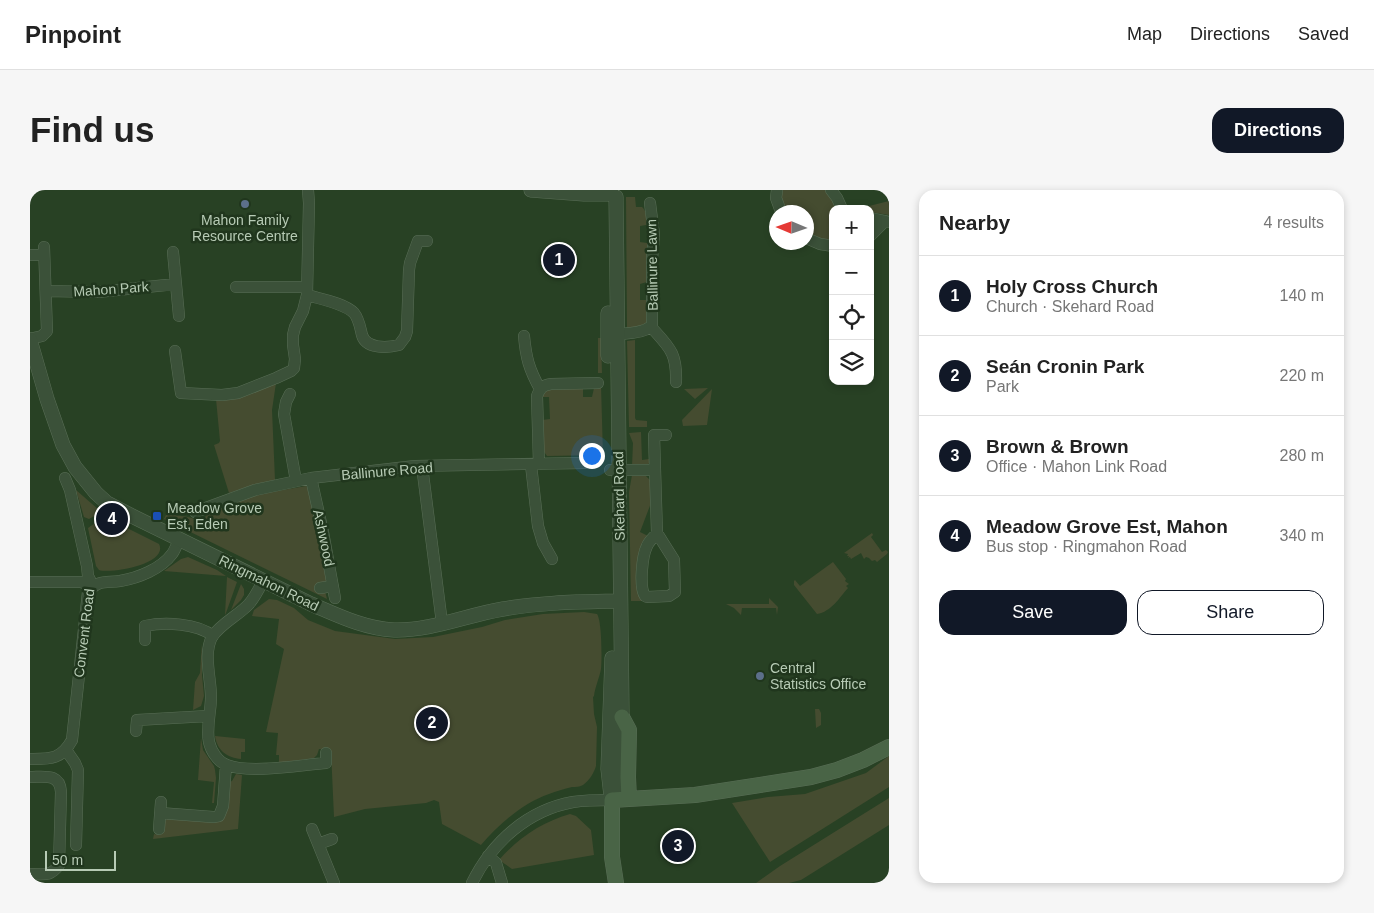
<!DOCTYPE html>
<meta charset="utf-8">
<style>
body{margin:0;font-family:Helvetica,sans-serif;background:#f6f6f6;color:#222}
.controls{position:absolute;right:15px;top:15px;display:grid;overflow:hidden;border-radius:10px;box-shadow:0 2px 8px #0003}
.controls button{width:45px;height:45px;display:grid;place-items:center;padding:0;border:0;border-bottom:1px solid #e0e0e0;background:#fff;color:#222;font:25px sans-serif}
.compass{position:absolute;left:739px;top:15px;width:45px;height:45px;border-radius:50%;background:#fff;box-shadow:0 2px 8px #0003;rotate:272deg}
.scale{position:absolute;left:15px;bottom:12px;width:71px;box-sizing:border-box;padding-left:5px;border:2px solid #b7cbb5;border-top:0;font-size:14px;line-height:18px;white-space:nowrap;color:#b7cbb5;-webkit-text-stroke:4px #20361d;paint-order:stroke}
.you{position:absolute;left:561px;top:265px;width:18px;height:18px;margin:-12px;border:4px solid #fff;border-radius:50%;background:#1a73e8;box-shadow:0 0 0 8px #1a73e833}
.badge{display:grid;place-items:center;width:32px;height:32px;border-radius:50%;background:#111827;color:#fff;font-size:16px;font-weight:700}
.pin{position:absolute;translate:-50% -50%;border:2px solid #fff;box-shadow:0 1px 5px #0006}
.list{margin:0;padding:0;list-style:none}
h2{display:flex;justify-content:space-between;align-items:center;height:65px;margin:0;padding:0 20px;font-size:21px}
h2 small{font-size:16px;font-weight:400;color:#767676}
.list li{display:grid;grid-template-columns:32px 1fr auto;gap:15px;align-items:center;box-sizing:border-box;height:80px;padding:0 20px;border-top:1px solid #e0e0e0}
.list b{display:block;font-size:19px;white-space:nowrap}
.list p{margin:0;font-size:16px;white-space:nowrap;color:#767676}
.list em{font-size:16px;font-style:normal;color:#767676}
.actions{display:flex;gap:10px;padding:15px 20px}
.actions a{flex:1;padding:11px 0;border:1px solid #111827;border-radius:15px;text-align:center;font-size:18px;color:#111827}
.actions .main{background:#111827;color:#fff}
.icon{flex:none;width:28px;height:28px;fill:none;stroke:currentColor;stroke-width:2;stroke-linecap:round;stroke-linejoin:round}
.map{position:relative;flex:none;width:859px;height:693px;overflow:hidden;border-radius:15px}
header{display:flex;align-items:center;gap:30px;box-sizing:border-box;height:70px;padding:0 25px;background:#fff;border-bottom:1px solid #e0e0e0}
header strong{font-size:24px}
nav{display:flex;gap:28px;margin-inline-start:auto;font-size:18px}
.intro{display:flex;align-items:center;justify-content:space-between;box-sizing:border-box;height:120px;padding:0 30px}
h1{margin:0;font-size:35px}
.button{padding:12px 22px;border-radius:15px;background:#111827;color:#fff;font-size:18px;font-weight:700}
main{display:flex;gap:30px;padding:0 30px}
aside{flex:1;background:#fff;border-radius:15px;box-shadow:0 2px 8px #0003}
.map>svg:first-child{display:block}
.green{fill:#454c30}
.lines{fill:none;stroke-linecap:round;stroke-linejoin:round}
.minor-casing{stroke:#596e56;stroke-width:12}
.tertiary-casing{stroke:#596e56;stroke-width:15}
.secondary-casing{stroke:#596e56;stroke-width:16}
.minor{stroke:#3b5139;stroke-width:11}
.tertiary{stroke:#3b5139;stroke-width:14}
.secondary{stroke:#496446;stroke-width:15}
.service-dot{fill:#5c6f8a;stroke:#20361d;stroke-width:2}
.transit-dot{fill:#1a4fb4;stroke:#20361d;stroke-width:2}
.labels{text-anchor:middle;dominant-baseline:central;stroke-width:5;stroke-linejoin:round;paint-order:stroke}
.poi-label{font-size:14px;fill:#b7cbb5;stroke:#20361d;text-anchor:start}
.street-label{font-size:14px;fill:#b7cbb5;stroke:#20361d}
</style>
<header>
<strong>Pinpoint</strong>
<nav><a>Map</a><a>Directions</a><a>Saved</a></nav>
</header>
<div class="intro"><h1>Find us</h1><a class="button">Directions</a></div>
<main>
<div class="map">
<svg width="859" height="693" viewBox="0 0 859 693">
<rect width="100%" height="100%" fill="#284124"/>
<path class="green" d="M751,0H795L798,2L808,19H803V52L797,51L777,44L776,22H756L751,14Z
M596,7H605L606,17H612C616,20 618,30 616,35L610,36V52L617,53L618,55L617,92L610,94V110H618L619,131L614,137L597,139Z
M859,11V25L840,22V19H827Z
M568,148H571V150L572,183H568Z
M605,150V228L606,230L617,231V237H599L597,151Z
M246,193L242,220L245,290L220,296L199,303L184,255L189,253L190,251L186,209Z
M571,195L573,265L517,266L512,259V230L520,229L519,207H511L516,198L553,199V207H562L564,198Z
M678,198L665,209L654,199Z
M682,199L677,235L653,236L652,230Z
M611,242L612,270L619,269V273L617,276H602L603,253L599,243Z
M602,285H615L620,290L621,313L610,342L618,346L611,379L612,411H601L599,302Z
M276,296L278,298L288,339L296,388V391L293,393L297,409L134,329L136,325L140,323C151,328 156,324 168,331L174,328L181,321L224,305Z
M46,300L69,320L68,324L59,329L54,327Z
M75,327L129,354C139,374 82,384 69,380L66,376L58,338L72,328Z
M842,343L843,345L841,347L852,362L856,360L858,362L857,364L847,372L845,370L842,371L839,368L836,367L834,369L831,363L821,369L820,367L818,368L819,366H817L818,364L814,363Z
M158,367L187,380L196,386L134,381L151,369Z
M803,372L816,389L815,391L819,394L816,396L818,398C810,407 801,422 787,424L764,395V391L765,390L770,396Z
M197,387L207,392L196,423L195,425Z
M211,394L214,399V405L211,410L201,420Z
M739,408L748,417L747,425L746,418H712L711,425L704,418L696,414H739Z
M239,409L247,410L264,418L278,430L305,441L365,449L403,447L452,437L475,430L513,424L554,422L567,424C572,431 572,469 571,479C569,489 565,497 564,506L563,507L564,524L567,537L566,576C564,583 559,591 553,595C549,597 546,597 542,597C534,599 526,601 519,604C493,613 469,634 451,655L412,634L409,612L404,610L396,613L335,619L304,627L301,561L289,559L287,565L284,568L249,573V565H246L248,543L236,542L254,459L246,454L249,429L222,426L224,420Z
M172,453V485L174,506L171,516L163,520L165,492L170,483Z
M785,519H789L791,523V535L786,538Z
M185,546L215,549V562H211V569C198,568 187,561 185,546Z
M171,548L173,560L184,576L185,580L186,588L184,613H182L184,592L168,590Z
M859,566V597L740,672L702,613L738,607L775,604L836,583Z
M206,584L212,585L208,639L123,649L124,644L129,645L135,631L137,629L184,631L199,592L202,591Z
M859,608V635L771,690L759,693H726L750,676Z
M540,624L546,626L561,640L564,665L482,679L469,670C488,648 512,632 540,624Z"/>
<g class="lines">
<g class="minor-casing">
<path id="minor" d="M747,0L746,8L751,22
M801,0L807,8L812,19
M840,28L859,32
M840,46L855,31
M776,48L790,54L803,56
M143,62L149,126
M1,65H14
M206,97H277
M16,101L68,102L146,94
M277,105C290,109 314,113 324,123C329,129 330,137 332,145C336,159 357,158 369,155L375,147L377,141L379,80L380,73L388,51H397
M621,137C640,158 647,163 646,192
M580,144C591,144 615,144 622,135V69L624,45L620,13
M494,146C496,168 499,179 510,199
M0,149L12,146L17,141L14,57
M145,161L151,203L192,205L208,203L246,188L261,181L264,178L265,169L263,155V145L265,137L273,121L277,105L279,13L278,0
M260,204L256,212L254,224L266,291
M509,274L507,206C510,198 513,195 521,194L568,193
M501,275L508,336L513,353L522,369
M392,276L412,433
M580,280H624
M35,288L40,300L57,376L58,386L63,396
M281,288L293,342L305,408
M165,322L225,300L281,288L385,276L555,273
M627,343C624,347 619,351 617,356C612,366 609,397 615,406L617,407L639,406L645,402L644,370L627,343L624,245H636
M233,391C229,399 225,407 219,414C209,425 190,434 182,447C173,464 181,488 181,507C181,522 176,537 179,552C181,561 188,572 197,575C220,584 270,575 296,573V563
M0,392H51L63,396
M290,398L303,396
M115,450V436C134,432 167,433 183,446
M106,541L107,530L178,526
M36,560L45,573L48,580L46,655
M0,569C20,569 31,570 42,550L58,402C69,389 76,393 90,391C108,388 131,379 142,364C145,360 147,354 149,350
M0,587C14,587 30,583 31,602L29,675C20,687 14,684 0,684
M130,623L183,627L189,626L193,616L196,575
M129,639L131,612
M282,639L304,693
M288,654L302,649
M458,666L466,673L472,693
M442,693C462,652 498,620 543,612C556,610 569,610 582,610"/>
</g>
<g class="tertiary-casing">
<path id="tertiary" d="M501,0L554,4H581
M581,0V4L586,7L592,522L589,586L582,610
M578,123V166
M0,150L17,209L33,255L45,277L66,303L77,313L106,328L281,414C307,425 335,439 364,440C401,441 437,425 473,419C513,412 550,412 590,411
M581,606L578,579L582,468"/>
</g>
<g class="secondary-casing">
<path id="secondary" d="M592,527L599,540L598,587L599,609
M586,693L582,667V610L665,605L781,587L807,580L833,570L859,557"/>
</g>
<use href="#minor" class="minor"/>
<use href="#tertiary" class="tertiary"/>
<use href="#secondary" class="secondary"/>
</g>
<g class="service-dot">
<circle cx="215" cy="14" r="5"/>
<circle cx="730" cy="486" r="5"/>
</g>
<rect class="transit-dot" x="122" y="321" width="10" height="10" rx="2.5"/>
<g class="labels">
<g class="poi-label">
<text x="215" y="30" text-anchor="middle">Mahon Family<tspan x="215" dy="16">Resource Centre</tspan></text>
<text x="137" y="318">Meadow Grove<tspan x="137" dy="16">Est, Eden</tspan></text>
<text x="740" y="478">Central<tspan x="740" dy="16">Statistics Office</tspan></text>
</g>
<g class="street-label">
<text transform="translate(622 75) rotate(-91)">Ballinure Lawn</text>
<text transform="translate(81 99) rotate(-4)">Mahon Park</text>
<text transform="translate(357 281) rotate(-5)">Ballinure Road</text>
<text transform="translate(589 306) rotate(-91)">Skehard Road</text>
<text transform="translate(294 348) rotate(78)">Ashwood</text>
<text transform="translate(239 393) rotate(26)">Ringmahon Road</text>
<text transform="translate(54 443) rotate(-83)">Convent Road</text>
</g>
</g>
</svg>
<div class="controls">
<button>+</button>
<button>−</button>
<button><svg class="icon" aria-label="locate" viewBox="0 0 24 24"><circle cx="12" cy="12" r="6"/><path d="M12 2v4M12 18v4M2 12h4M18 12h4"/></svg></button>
<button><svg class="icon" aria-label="layers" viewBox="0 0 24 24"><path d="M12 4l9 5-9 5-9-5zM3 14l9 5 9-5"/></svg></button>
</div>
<svg class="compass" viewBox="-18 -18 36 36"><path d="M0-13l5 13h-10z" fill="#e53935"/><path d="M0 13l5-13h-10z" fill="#767676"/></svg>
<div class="scale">50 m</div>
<div class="you"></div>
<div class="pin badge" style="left:529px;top:70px">1</div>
<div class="pin badge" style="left:402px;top:533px">2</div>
<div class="pin badge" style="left:648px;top:656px">3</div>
<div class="pin badge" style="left:82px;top:329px">4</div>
</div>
<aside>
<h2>Nearby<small>4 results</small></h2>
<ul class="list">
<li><span class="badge">1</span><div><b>Holy Cross Church</b><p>Church · Skehard Road</p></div><em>140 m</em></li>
<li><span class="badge">2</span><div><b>Seán Cronin Park</b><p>Park</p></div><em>220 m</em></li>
<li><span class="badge">3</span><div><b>Brown &amp; Brown</b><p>Office · Mahon Link Road</p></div><em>280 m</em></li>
<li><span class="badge">4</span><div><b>Meadow Grove Est, Mahon</b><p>Bus stop · Ringmahon Road</p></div><em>340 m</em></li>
</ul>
<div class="actions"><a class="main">Save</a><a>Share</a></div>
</aside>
</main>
